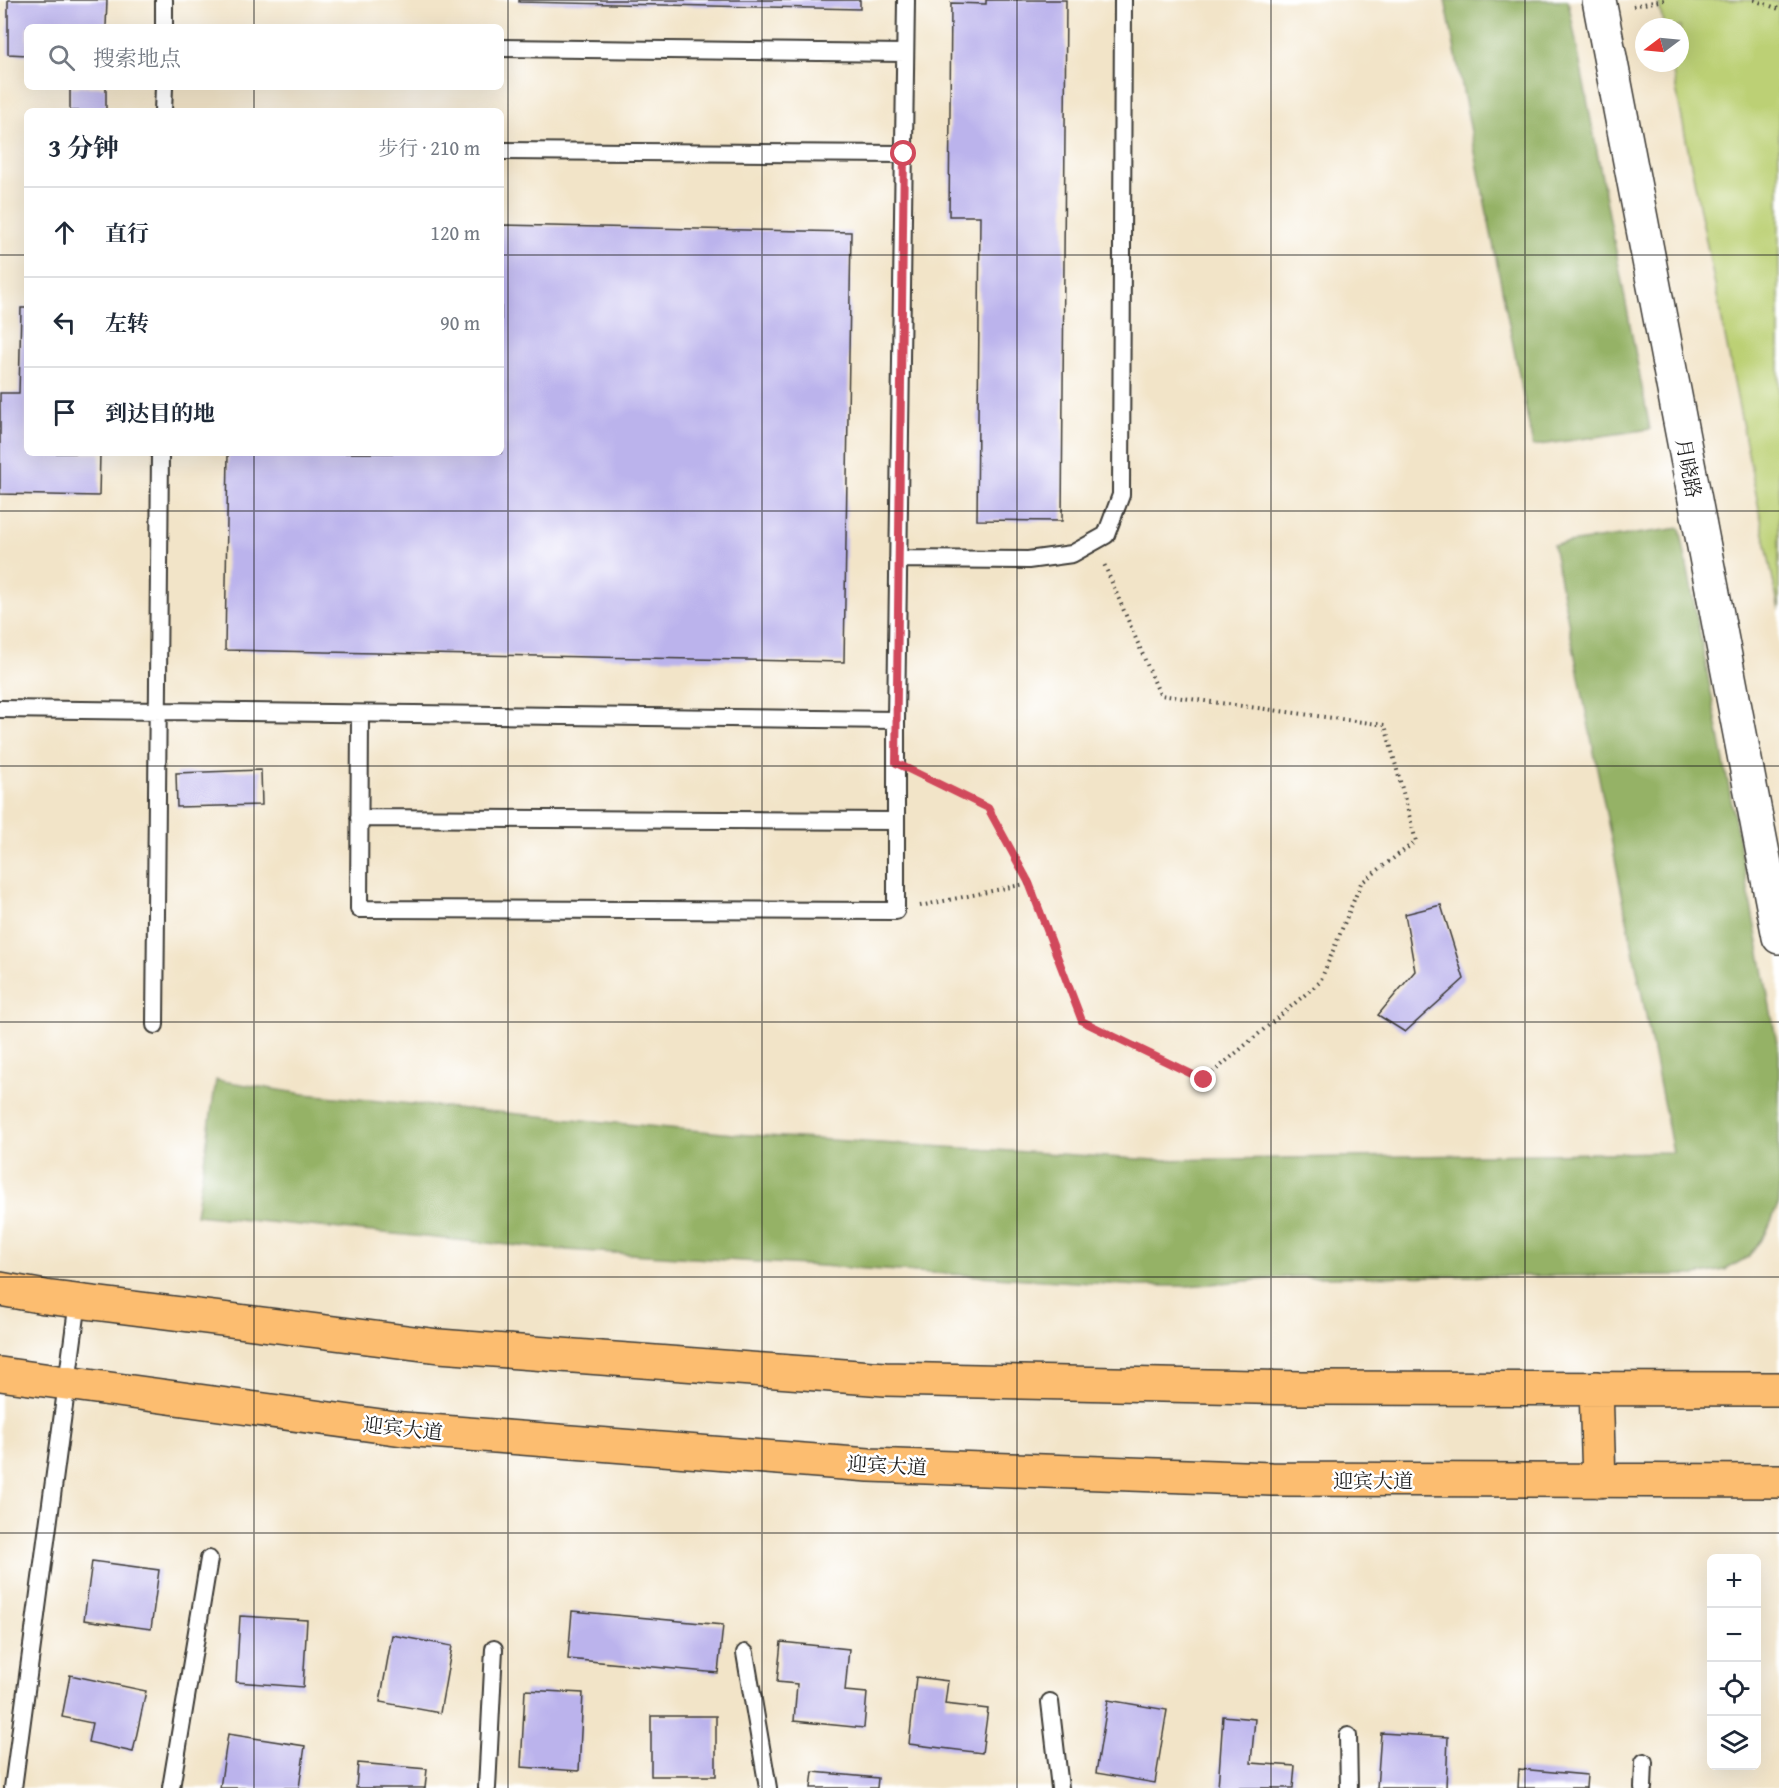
<!DOCTYPE html>
<html lang="zh">
<meta charset="utf-8">
<style>
body{margin:0;font-family:"Gentium Book Plus","Noto Serif SC",serif;background:#f6f6f7;color:#1f2937}
.controls{position:absolute;right:18px;bottom:18px;display:grid;overflow:hidden;border-radius:9px;box-shadow:0 6px 24px #0002}
.controls button{width:54px;height:54px;display:grid;place-items:center;padding:0;border:0;border-bottom:2px solid #e0e1e3;background:#fff;color:#1f2937;font:30px sans-serif}
.compass{position:absolute;left:1635px;top:18px;width:54px;height:54px;border-radius:50%;background:#fff;box-shadow:0 6px 24px #0002;rotate:254deg}
.stop{position:absolute;width:18px;height:18px;margin:-14px;border:4px solid #d1495b;border-radius:50%;background:#fff}
.stop.end{background:#d1495b;border-color:#fff;box-shadow:0 2px 6px #0008}
.list{margin:0;padding:0;list-style:none}
h2{display:flex;justify-content:space-between;align-items:center;height:78px;margin:0;padding:0 24px;font-size:26px}
h2 small{font-size:20px;font-weight:400;color:#747a83}
.list li{display:grid;grid-template-columns:39px 1fr auto;gap:18px;align-items:center;box-sizing:border-box;height:90px;padding:0 24px;border-top:2px solid #e0e1e3}
.list b{display:block;font-size:22px;white-space:nowrap}
.list em{font-size:20px;font-style:normal;color:#747a83}
.icon{flex:none;width:33px;height:33px;fill:none;stroke:currentColor;stroke-width:2;stroke-linecap:round;stroke-linejoin:round}
.map{position:relative;flex:none;width:1779px;height:1788px;overflow:hidden}
.search{position:absolute;background:#fff;box-shadow:0 6px 24px #0002;left:24px;top:24px;width:480px;height:66px;display:flex;align-items:center;gap:15px;box-sizing:border-box;padding:0 21px;border-radius:9px;color:#747a83;font-size:22px}
.panel{position:absolute;background:#fff;box-shadow:0 6px 24px #0002;left:24px;top:108px;width:480px;height:348px;border-radius:9px}
.map>svg:first-child{display:block}
.green{fill:#bcd074;stroke:#6c7648;stroke-width:1.5}
.forest{fill:#95b266;stroke:#586741;stroke-width:1.5}
.building{fill:#bbb3ec}
.lines{fill:none;stroke-linecap:round;stroke-linejoin:round}
.service-casing{stroke:#3c3a36;stroke-width:20}
.tertiary-casing{stroke:#3c3a36;stroke-width:36}
.trunk-casing{stroke:#3c3a36;stroke-width:36}
.path{stroke:#3c3a36;stroke-width:4;stroke-dasharray:1.5 4.5;stroke-linecap:butt}
.service{stroke:#fff;stroke-width:16}
.tertiary{stroke:#fff;stroke-width:33}
.trunk{stroke:#fcbd6f;stroke-width:33}
.route{stroke:#d1495b;stroke-width:8}
.grid{fill:none;stroke:#1c1c1c;stroke-width:1.5;stroke-opacity:0.55}
.labels{text-anchor:middle;dominant-baseline:central;stroke-width:5;stroke-linejoin:round;paint-order:stroke}
.street-label{font-size:20px;fill:#1c1c1c;stroke:#fff}
</style>
<div class="map">
<svg width="1779" height="1788" viewBox="0 0 1779 1788">
<rect width="100%" height="100%" fill="#fff"/>
<filter id="ink" filterUnits="userSpaceOnUse"><feTurbulence type="fractalNoise" baseFrequency=".0167" numOctaves="2"/><feDisplacementMap in="SourceGraphic" scale="12" xChannelSelector="R" yChannelSelector="G"/><feConvolveMatrix kernelMatrix="1 2 1 2 8 2 1 2 1" color-interpolation-filters="sRGB"/></filter>
<filter id="wash" filterUnits="userSpaceOnUse"><feTurbulence type="fractalNoise" baseFrequency=".008" numOctaves="4" result="noise"/><feDisplacementMap in="SourceGraphic" scale="24" xChannelSelector="R" yChannelSelector="G"/><feGaussianBlur stdDeviation="1.35" result="paint"/><feColorMatrix in="noise" values="0 0 0 0 0 0 0 0 0 0 0 0 0 0 0 0 0 1.4 0 .05"/><feComposite in="paint" operator="in"/></filter>
<g filter="url(#wash)">
<rect width="100%" height="100%" fill="#f2e4c8"/>
<path class="green" d="M1658,0H1779V610L1671,63H1680V27H1664Z"/>
<path class="forest" d="M1445,0H1568L1650,429L1533,446Z
M1680,528L1779,1054V1203L1766,1233L1748,1257L1725,1270L1696,1275L1292,1277L1187,1286H1140L551,1249L196,1215L216,1080L304,1094L734,1134L1155,1160L1673,1152L1553,545Z"/>
<g id="blocks">
<path class="building" d="M8,0H107L106,27H27V55L8,54Z
M519,0H860V9L519,2Z
M986,0H1066L1062,521L977,520L980,216H949L951,3L986,4Z
M70,87H106V111H70Z
M501,225L851,232L844,662L225,650L228,453H501Z
M21,308H27V453H100L99,496L0,494V393H19Z
M261,770L262,805L177,807L176,773Z
M1441,905L1464,979L1405,1032L1378,1015L1415,971L1405,914Z
M92,1561L159,1570L151,1629L84,1620Z
M572,1611L723,1625L718,1673L568,1659Z
M240,1616L307,1620L303,1687L236,1682Z
M392,1635L452,1646L440,1713L380,1702Z
M781,1642L849,1649L845,1691L867,1693L864,1728L794,1721L797,1684L777,1682Z
M70,1675L146,1691L133,1752L88,1742L92,1723L62,1717Z
M916,1677L948,1681L945,1704L988,1709L982,1753L909,1744Z
M525,1690L583,1693L579,1771L521,1767Z
M1108,1700L1167,1710L1155,1783L1096,1773Z
M651,1716H716V1776H651Z
M1223,1716L1255,1719L1251,1763L1295,1766L1293,1788H1218Z
M1381,1733L1448,1737L1446,1788H1377Z
M228,1734L305,1746L299,1788H220Z
M358,1763L427,1769L425,1788H356Z
M1519,1769L1587,1775L1586,1788H1518Z
M813,1772L878,1778L877,1788H811Z"/>
</g>
</g>
<g filter="url(#ink)">
<use href="#blocks" fill-opacity="0" stroke="#3c3a36" stroke-width="1.5"/>
<g class="lines">
<g class="service-casing">
<path id="service" d="M164,27V0
M501,48L905,53
M163,111L164,87
M501,151L904,154
M898,559L1028,560L1072,554L1106,535L1121,495L1123,0
M0,709L896,720L906,0
M360,714L359,909L896,911V720
M359,818L896,821
M155,1025L160,453
M745,1653L768,1788
M1050,1702L1060,1788
M1348,1736L1349,1788
M13,1788L78,1301
M171,1788L209,1559
M487,1788L494,1649
M1643,1788L1644,1762"/>
</g>
<g class="tertiary-casing">
<path id="tertiary" d="M1599,0L1779,937"/>
</g>
<g class="trunk-casing">
<path id="trunk" d="M0,1289L45,1297L439,1346L885,1379L1302,1388L1779,1389
M0,1374L403,1429L869,1465L1272,1479L1779,1481
M1596,1388L1599,1481"/>
</g>
<path class="path" d="M1754,0L1779,9
M1633,6L1664,0
M1030,883L1082,1021L1204,1080L1320,982L1361,883L1416,841L1385,725L1160,695L1104,564
M920,906L1030,883L988,808L922,776"/>
<use href="#service" class="service"/>
<use href="#tertiary" class="tertiary"/>
<use href="#trunk" class="trunk"/>
</g>
</g>
<g class="lines" filter="url(#ink)">
<path class="route" d="M904,154L896,763L988,808L1029,883L1082,1021L1204,1080"/>
</g>
<path class="grid" d="M254,0V27M508,0V1788M762,0V1788M1017,0V1788M1271,0V1788M1525,0V1788M254,87V111M0,255H27M501,255H1779M254,453V1788M0,511H1779M0,766H1779M0,1022H1779M0,1277H1779M0,1533H1779"/>
<g class="labels">
<g class="street-label">
<text transform="translate(1689 468) rotate(79)">月晓路</text>
<text transform="translate(403 1428) rotate(6)">迎宾大道</text>
<text transform="translate(887 1465) rotate(3)">迎宾大道</text>
<text x="1373" y="1480">迎宾大道</text>
</g>
</g>
</svg>
<div class="controls">
<button>+</button>
<button>−</button>
<button><svg class="icon" aria-label="locate" viewBox="0 0 24 24"><circle cx="12" cy="12" r="6"/><path d="M12 2v4M12 18v4M2 12h4M18 12h4"/></svg></button>
<button><svg class="icon" aria-label="layers" viewBox="0 0 24 24"><path d="M12 4l9 5-9 5-9-5zM3 14l9 5 9-5"/></svg></button>
</div>
<svg class="compass" viewBox="-18 -18 36 36"><path d="M0-13l5 13h-10z" fill="#e53935"/><path d="M0 13l5-13h-10z" fill="#747a83"/></svg>
<div class="stop" style="left:904px;top:154px"></div>
<div class="stop end" style="left:1204px;top:1080px"></div>
<div class="search"><svg class="icon" aria-label="search" viewBox="0 0 24 24"><circle cx="10" cy="10" r="6"/><path d="M15 15l6 6"/></svg>搜索地点</div>
<section class="panel">
<h2>3 分钟<small>步行 · 210 m</small></h2>
<ul class="list">
<li><svg class="icon" aria-label="ahead" viewBox="0 0 24 24"><path d="M12 20V5M6 11l6-6 6 6"/></svg><div><b>直行</b></div><em>120 m</em></li>
<li><svg class="icon" aria-label="left" viewBox="0 0 24 24"><path d="M17 20v-9H6M10 6l-5 5 5 5"/></svg><div><b>左转</b></div><em>90 m</em></li>
<li><svg class="icon" aria-label="arrive" viewBox="0 0 24 24"><path d="M6 21V4h12l-3 4 3 4H6"/></svg><div><b>到达目的地</b></div></li>
</ul>
</section>
</div>
